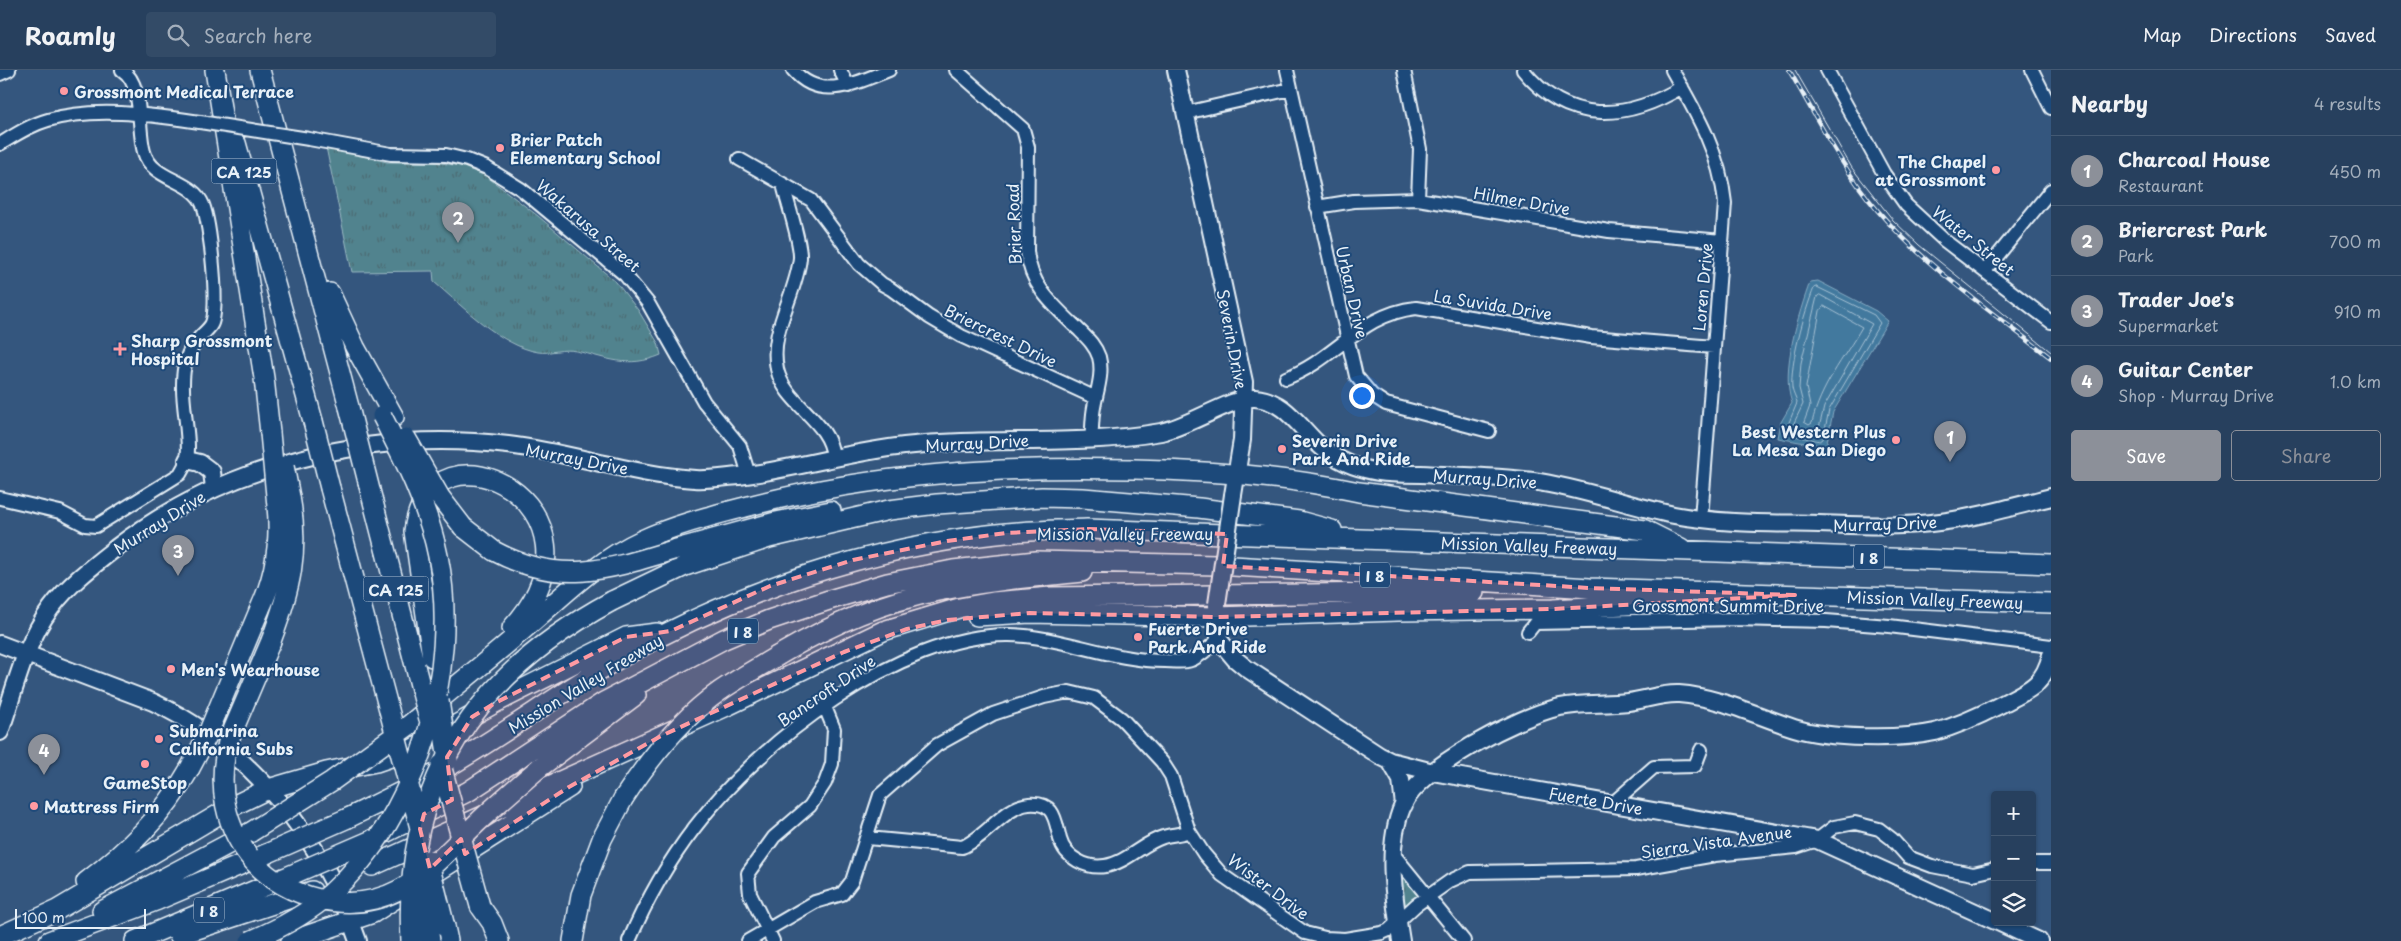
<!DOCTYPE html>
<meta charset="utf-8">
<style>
body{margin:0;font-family:"Playpen Sans",sans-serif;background:#334b67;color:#f1f3f6}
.controls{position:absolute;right:15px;bottom:15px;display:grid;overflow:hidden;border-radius:5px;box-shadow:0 1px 4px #0004}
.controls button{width:45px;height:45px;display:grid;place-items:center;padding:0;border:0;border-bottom:1px solid #435973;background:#27405e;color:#f1f3f6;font:25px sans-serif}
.scale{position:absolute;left:15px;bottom:12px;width:131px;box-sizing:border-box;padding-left:5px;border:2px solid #e8f1f8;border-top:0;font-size:14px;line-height:18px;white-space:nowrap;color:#e8f1f8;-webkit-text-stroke:4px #1f4a7a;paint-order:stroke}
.you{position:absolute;left:1361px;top:325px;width:18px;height:18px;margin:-12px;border:4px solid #fff;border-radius:50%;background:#1a73e8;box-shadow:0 0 0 8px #1a73e833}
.badge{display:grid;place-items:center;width:32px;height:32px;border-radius:50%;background:#8c9099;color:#fff;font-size:16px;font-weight:700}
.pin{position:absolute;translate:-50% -41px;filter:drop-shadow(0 1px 2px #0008)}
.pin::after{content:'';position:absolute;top:26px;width:18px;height:15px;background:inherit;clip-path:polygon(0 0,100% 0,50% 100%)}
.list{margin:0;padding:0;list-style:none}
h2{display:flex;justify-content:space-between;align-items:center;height:65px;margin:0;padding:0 20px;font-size:21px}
h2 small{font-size:16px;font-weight:400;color:#a4afbc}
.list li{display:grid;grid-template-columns:32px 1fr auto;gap:15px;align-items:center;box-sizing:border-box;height:70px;padding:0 20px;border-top:1px solid #435973}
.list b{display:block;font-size:19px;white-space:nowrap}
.list p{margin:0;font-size:16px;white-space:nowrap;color:#a4afbc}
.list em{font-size:16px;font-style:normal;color:#a4afbc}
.actions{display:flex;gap:10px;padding:15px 20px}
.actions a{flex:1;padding:11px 0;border:1px solid #8c9099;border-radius:5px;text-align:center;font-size:18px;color:#8c9099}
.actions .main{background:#8c9099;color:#fff}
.icon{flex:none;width:28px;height:28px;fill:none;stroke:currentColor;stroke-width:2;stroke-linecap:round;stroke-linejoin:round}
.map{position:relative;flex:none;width:2051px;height:871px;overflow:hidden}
header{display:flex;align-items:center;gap:30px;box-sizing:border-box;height:70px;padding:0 25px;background:#27405e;border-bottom:1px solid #435973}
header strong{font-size:24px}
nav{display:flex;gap:28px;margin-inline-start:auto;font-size:18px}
.search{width:350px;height:45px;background:#334b67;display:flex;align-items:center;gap:12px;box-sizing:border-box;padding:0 18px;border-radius:5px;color:#a4afbc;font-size:19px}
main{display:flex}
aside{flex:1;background:#27405e}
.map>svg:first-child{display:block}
.park{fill:url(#park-tufts);stroke:#9cbac3}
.water{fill:#42799e;stroke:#84a9c2}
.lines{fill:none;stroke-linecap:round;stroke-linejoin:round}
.shore{stroke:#a6c1d4;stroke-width:1}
.minor-casing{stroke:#e8f1f8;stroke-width:16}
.major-casing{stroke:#e8f1f8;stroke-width:20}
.highway-casing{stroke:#e8f1f8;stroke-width:22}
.minor{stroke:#1f4a7a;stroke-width:12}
.major{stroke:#1f4a7a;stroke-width:16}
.highway{stroke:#1f4a7a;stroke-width:19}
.tram{stroke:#e8f1f8;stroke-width:1}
.rail-casing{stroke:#e8f1f8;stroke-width:4.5}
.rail{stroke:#1f4a7a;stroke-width:2.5;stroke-dasharray:8;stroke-linecap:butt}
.minor-bridge-casing{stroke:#e8f1f8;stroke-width:16;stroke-linecap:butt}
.major-bridge-casing{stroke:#e8f1f8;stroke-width:20;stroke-linecap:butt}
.highway-bridge-casing{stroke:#e8f1f8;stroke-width:22;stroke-linecap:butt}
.minor-bridge{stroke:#1f4a7a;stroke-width:12}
.major-bridge{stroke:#1f4a7a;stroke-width:16}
.highway-bridge{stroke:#1f4a7a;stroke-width:19}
.marked{fill:#ff9aa2;fill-opacity:0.2;stroke:#ff9aa2;stroke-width:4;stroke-dasharray:10 6;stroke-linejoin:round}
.poi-dot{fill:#ff9aa2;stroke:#1f4a7a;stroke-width:2}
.labels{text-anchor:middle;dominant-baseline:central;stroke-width:4;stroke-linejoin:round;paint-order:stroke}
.shield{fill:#1f4a7a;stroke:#acbfd2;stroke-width:1}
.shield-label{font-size:15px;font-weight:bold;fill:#e8f1f8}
.poi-label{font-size:16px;font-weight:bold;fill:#e8f1f8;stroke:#1f4a7a;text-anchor:start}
.street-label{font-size:16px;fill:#e8f1f8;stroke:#1f4a7a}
</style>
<header>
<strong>Roamly</strong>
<div class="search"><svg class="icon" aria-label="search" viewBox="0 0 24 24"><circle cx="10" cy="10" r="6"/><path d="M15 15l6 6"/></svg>Search here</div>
<nav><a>Map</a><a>Directions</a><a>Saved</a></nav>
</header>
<main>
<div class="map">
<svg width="2051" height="871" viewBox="0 0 2051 871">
<defs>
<pattern id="park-tufts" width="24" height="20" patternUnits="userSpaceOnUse" patternTransform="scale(1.25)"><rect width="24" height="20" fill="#51838e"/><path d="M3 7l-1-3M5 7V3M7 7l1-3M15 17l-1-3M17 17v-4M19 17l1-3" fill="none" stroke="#4d6b73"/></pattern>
</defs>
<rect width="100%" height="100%" fill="#34567e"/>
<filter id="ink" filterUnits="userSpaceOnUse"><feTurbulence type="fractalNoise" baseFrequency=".02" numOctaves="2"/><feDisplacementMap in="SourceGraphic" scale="10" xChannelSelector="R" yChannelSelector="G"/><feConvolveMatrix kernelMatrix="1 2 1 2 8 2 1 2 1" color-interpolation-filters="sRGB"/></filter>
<g filter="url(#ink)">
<path class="park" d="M326,77L387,92H434L461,96L486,106L538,146L616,212L638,240L658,273L661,285C627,299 608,288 576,281C563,278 550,284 538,282C501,276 462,236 434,212L433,201L352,202Z
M1400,807H1403L1422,830L1404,845Z"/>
<path class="water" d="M1818,211L1876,241L1888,251L1833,342L1826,377L1778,368L1781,352L1792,333C1780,301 1799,243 1810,212Z"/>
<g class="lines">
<path class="shore" d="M1817,217L1874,245L1880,253L1829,340L1823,369L1820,371L1786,364L1785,362L1797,333C1796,328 1793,324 1792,318C1790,293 1804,243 1814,218Z
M1820,225L1872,254L1824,337L1818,362L1815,363L1794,359L1792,357L1803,334L1799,318L1801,293L1817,227Z
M1824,236L1862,257C1844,288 1820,317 1812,353L1809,355L1804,352L1810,336L1806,317L1820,241Z"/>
<g class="minor-casing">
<path id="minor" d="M793,0C820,32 856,13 889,0
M840,0L848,16
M956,0L1023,59L1028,77L1027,181C1030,216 1054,236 1078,259C1087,268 1095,275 1099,287C1104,306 1095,325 1093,344C1092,353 1092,362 1091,371
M1287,0L1356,306L1372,325L1386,334L1489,361
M1404,0L1420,79L1418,129
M1523,0C1567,55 1626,51 1682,17
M1672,0C1696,42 1720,83 1725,133L1701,449
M1827,0L1884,104L1906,135L1945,171L2051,252
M2032,0L2051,38
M0,4L9,0
M1185,43L1291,19
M309,69L391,84L446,85L467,90L487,98L521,119L625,205L648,233L704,332L740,376L749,405
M0,74C15,65 30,55 48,50C96,36 152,45 200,52
M739,89L811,130L859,194L882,214L891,219L929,247L961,266L1096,328
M783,114C787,132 801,172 800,188C796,226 769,260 777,299C785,335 830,350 833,387
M1317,137L1354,131L1418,129L1609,161L1722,171
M1985,201L2051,120
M1286,308C1335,290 1360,244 1416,238L1591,267L1714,277
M0,428L60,442L85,455L96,456L180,404C182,400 186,394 187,390C191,371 182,336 183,314C183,300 186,283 196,272C200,266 207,261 211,255C220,241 210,153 203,135C193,109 152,111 144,82C137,58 144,14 122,0
M1528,562L1535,553L1734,549L1826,551L1889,556L2051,576
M1613,733L1654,697L1695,696L1701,680
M868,768L962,777C985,768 1005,736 1029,734C1055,732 1055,750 1060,769C1065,788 1087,799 1105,796C1126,793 1143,773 1163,767C1172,764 1180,765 1189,761
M1394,785L1464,871
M2032,793H2051
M629,871C646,831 668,792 695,757C759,673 899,564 1009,565C1062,566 1111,591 1165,591C1172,591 1184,593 1191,590C1201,586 1210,576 1219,570
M748,871L815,832L842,824L852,811L880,725L937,675L993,644L1044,627L1069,622L1094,628L1122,649L1162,692L1171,706L1189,761L1204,784L1222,805L1305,863L1325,868L1345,869L1382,863L1389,860L1416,835L1450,811L1470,802L1636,799L1715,785L1796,777L1817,770L1834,757L1855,753L1879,759L1892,769L1908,787L1932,796L1973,804L1995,799
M773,871L750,824L748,803L774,767L810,736L825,713L832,694L834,659L825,637"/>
</g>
<g class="major-casing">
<path id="major" d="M1176,0L1244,312L1242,370L1233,425
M187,390L200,393L212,402L214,418
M1217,535L1219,570L1235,589L1246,598L1380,686L1390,691L1433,702L1817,770L1995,851
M0,574L153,632C250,677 324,771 358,871
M0,662C15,620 24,574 51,538C69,514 94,495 117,477C227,393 370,359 508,375C570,382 631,405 695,409C709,410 725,407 739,406C795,399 849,382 904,376C990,366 1076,377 1161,362C1188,357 1232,327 1255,328C1284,330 1298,355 1317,373C1330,385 1347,395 1365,399C1383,404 1402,404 1421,404C1458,406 1496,406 1533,411C1581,418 1626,435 1674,445C1722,454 1770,453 1819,454C1856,455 1894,457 1931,453C1971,449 2012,437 2051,427
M1390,691L1401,710L1404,735
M1998,852L2039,871
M1401,871C1394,828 1385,776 1403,735C1420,697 1519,646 1560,637C1583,632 1605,635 1628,632C1645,630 1662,623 1679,624C1719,627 1757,646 1794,658C1829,669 1899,670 1935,662C1956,656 1979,646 1998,636C2026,621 2043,618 2051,585"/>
</g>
<g class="highway-casing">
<path id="highway" d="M215,0L264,308L270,363
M260,0L349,337
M236,73L313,351
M330,223L355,277L394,347
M330,418L389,640
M370,420L421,619
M463,457L494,481
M673,480L776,452L831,441
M612,531L685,496L769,468L889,440L937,434L1042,427L1083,428L1199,438L1299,451L1332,460
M259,541C275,507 281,474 277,436
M977,546L1030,543L1217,547L1398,541L1553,539L1677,532
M271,571C290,520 300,482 290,427
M779,585C828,556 881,532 938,521C985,511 1034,507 1082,502
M432,587L414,461C430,338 622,438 512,558
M408,656C446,624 485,593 523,560C561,528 596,491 642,470C674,455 710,446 745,437C873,403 1002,396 1134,399C1210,401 1284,406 1359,422L1645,460L1681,478
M539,698L636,625
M348,748C385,730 421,713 456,692C512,659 564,620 620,588C738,521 870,476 1006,463C1033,460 1060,460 1087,459L2051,494
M373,769L469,721L604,632L724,569L769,550L829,530L887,513L953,500L1036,491L1217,495L1590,518L2051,533
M372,796L729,635L883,561L959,538L993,532L1051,527L1474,522
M427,808L570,717
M86,812C128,780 163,746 189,700
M480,836L492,853L499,871
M102,841L251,762
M445,857L448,871
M179,865L312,821
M0,866L57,840L233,736L268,719L326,702L376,692L411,680L495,633L626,567L657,563
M49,871L158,830L266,784
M135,871L284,808
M291,871L373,843L404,823
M573,871L581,825L602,769L623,729"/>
</g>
<use href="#minor" class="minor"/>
<use href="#major" class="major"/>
<use href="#highway" class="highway"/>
<path class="tram" d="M1795,0L1852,98L1893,150L1919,175L2051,282"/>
<g class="rail-casing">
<path id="rail" d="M1789,0C1817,48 1842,99 1878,141C1927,198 1992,242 2051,288"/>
</g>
<use href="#rail" class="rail"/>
<g class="minor-bridge-casing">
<path id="minor-bridge" d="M200,52L309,69"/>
</g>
<g class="major-bridge-casing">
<path id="major-bridge" d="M1217,534L1233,425"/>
</g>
<g class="highway-bridge-casing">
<path id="highway-bridge" d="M349,337L370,420
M313,351L330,418
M270,363L277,436
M406,368L440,427L463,457
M284,396L290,427
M494,481C559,516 608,500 673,480
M271,571L228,672C217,715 224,758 254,792C271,811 294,823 319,829C394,846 429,799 477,753C497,734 518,716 539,698
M421,619L429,649
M439,631L448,690
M389,640L420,758
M441,695L480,836
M189,700L206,668L259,541
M623,729C649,689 680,649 720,621C739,608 759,597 779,585
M251,762L332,711L408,656
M266,784L348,748
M428,790L445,857
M420,802L430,871
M284,808L372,770
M250,871C279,859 307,844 331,823C418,745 461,600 438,486C428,436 405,391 382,346
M411,871C402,712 475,605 612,531"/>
</g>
<use href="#minor-bridge" class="minor-bridge"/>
<use href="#major-bridge" class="major-bridge"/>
<use href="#highway-bridge" class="highway-bridge"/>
</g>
</g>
<path class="marked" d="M1087,459L1227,464L1223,496L1590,518L1795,525L1553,539L1217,547L1030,543L947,550L907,559L844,582L661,666L569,717L465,784L461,769L430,799L420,759L424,744L452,730L447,687L472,647L495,633L626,567L671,561L770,516L853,490L947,471L1006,463Z"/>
<g class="poi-dot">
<circle cx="64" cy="21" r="5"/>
<circle cx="500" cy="78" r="5"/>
<circle cx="1996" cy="100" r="5"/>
<path d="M117.5 271.5h5v5h5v5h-5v5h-5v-5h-5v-5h5z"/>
<circle cx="1896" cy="370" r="5"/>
<circle cx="1282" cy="379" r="5"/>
<circle cx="1138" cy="567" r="5"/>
<circle cx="171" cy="599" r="5"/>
<circle cx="159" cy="669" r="5"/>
<circle cx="145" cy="694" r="5"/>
<circle cx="34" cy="736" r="5"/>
</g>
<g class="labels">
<g class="shield">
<rect x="211.5" y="88.5" width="65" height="25" rx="4"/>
<rect x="1854" y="474.5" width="30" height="25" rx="4"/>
<rect x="1360" y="492.5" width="30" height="25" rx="4"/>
<rect x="363.5" y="506.5" width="65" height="25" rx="4"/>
<rect x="728" y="548.5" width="30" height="25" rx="4"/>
<rect x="194" y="827.5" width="30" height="25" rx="4"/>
</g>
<g class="shield-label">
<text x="244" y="101">CA 125</text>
<text x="1869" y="487">I 8</text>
<text x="1375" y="505">I 8</text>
<text x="396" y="519">CA 125</text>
<text x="743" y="561">I 8</text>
<text x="209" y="840">I 8</text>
</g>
<g class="poi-label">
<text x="74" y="21">Grossmont Medical Terrace</text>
<text x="510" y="69">Brier Patch<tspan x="510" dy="18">Elementary School</tspan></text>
<text x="1986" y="91" text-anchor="end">The Chapel<tspan x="1986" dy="18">at Grossmont</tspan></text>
<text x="131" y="270">Sharp Grossmont<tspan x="131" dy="18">Hospital</tspan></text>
<text x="1886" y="361" text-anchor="end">Best Western Plus<tspan x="1886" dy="18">La Mesa San Diego</tspan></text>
<text x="1292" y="370">Severin Drive<tspan x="1292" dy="18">Park And Ride</tspan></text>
<text x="1148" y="558">Fuerte Drive<tspan x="1148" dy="18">Park And Ride</tspan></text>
<text x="181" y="599">Men's Wearhouse</text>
<text x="169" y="660">Submarina<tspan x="169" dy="18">California Subs</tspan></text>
<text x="145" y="712" text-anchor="middle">GameStop</text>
<text x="44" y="736">Mattress Firm</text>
</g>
<g class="street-label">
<text transform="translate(1522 130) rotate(10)">Hilmer Drive</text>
<text transform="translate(1013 154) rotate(-92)">Brier Road</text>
<text transform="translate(589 155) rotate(41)">Wakarusa Street</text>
<text transform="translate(1974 170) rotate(39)">Water Street</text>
<text transform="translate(1702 217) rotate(-85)">Loren Drive</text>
<text transform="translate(1353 222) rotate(77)">Urban Drive</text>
<text transform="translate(1493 234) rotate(9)">La Suvida Drive</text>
<text transform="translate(1001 265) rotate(26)">Briercrest Drive</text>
<text transform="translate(1233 269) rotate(79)">Severin Drive</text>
<text transform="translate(977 372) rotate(-3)">Murray Drive</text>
<text transform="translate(577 388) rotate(11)">Murray Drive</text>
<text transform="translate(1485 408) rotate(4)">Murray Drive</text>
<text transform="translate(159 452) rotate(-32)">Murray Drive</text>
<text transform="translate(1885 453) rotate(-2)">Murray Drive</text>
<text x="1125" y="463">Mission Valley Freeway</text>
<text transform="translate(1529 475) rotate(2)">Mission Valley Freeway</text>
<text transform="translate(1935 529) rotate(2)">Mission Valley Freeway</text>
<text x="1728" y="535">Grossmont Summit Drive</text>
<text transform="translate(585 613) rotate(-31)">Mission Valley Freeway</text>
<text transform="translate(826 620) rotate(-34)">Bancroft Drive</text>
<text transform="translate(1596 730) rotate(10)">Fuerte Drive</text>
<text transform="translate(1716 771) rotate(-8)">Sierra Vista Avenue</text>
<text transform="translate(1269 816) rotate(37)">Wister Drive</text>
</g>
</g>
</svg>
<div class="controls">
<button>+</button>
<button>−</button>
<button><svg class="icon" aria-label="layers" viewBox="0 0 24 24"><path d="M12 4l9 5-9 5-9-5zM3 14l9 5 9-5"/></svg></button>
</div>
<div class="scale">100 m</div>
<div class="you"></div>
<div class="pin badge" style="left:1950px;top:392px">1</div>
<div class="pin badge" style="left:458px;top:173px">2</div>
<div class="pin badge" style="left:178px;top:506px">3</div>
<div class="pin badge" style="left:44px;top:705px">4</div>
</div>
<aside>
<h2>Nearby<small>4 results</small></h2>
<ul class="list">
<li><span class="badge">1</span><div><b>Charcoal House</b><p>Restaurant</p></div><em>450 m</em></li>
<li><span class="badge">2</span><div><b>Briercrest Park</b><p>Park</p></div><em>700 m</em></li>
<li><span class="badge">3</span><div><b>Trader Joe's</b><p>Supermarket</p></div><em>910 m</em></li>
<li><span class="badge">4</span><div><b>Guitar Center</b><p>Shop · Murray Drive</p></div><em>1.0 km</em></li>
</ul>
<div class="actions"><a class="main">Save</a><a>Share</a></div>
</aside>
</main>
